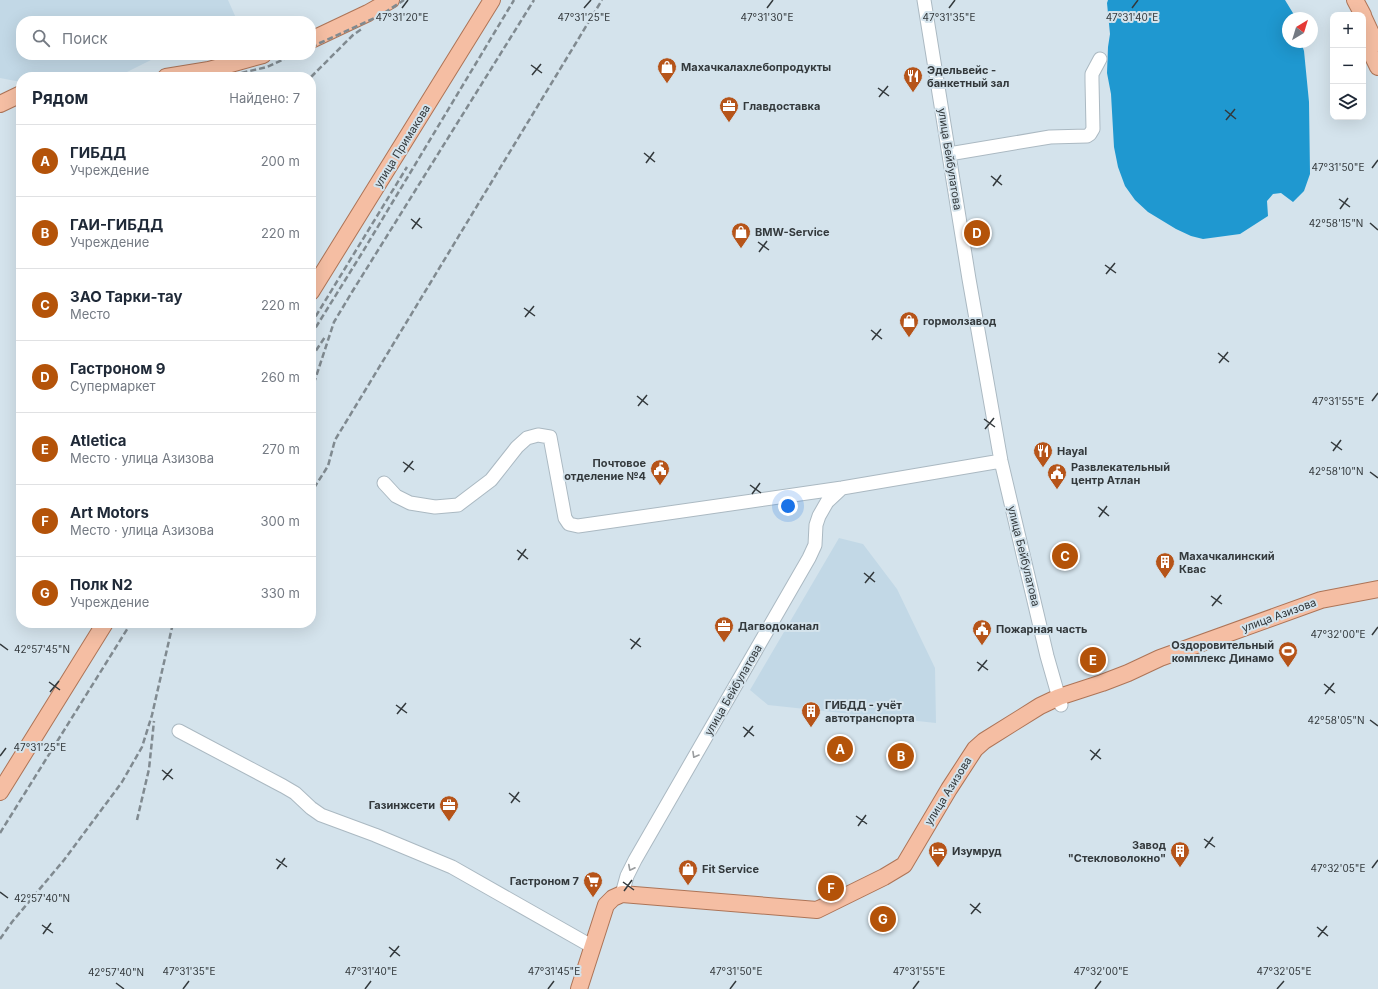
<!DOCTYPE html>
<html lang="ru">
<meta charset="utf-8">
<style>
body{margin:0;font-family:Inter,sans-serif;background:#f6f6f7;color:#1f2937}
.controls{position:absolute;right:12px;top:12px;display:grid;overflow:hidden;border-radius:8px;box-shadow:0 4px 16px #0002}
.controls button{width:36px;height:36px;display:grid;place-items:center;padding:0;border:0;border-bottom:1px solid #e0e1e3;background:#fff;color:#1f2937;font:20px sans-serif}
.compass{position:absolute;left:1282px;top:12px;width:36px;height:36px;border-radius:50%;background:#fff;box-shadow:0 4px 16px #0002;rotate:38deg}
.you{position:absolute;left:788px;top:506px;width:14px;height:14px;margin:-10px;border:3px solid #fff;border-radius:50%;background:#1a73e8;box-shadow:0 0 0 6px #1a73e833}
.badge{display:grid;place-items:center;width:26px;height:26px;border-radius:50%;background:#b45309;color:#fff;font-size:13px;font-weight:700}
.pin{position:absolute;translate:-50% -50%;border:2px solid #fff;box-shadow:0 1px 4px #0006}
.list{margin:0;padding:0;list-style:none}
h2{display:flex;justify-content:space-between;align-items:center;height:52px;margin:0;padding:0 16px;font-size:17px}
h2 small{font-size:13px;font-weight:400;color:#747a83}
.list li{display:grid;grid-template-columns:26px 1fr auto;gap:12px;align-items:center;box-sizing:border-box;height:72px;padding:0 16px;border-top:1px solid #e0e1e3}
.list b{display:block;font-size:15px;white-space:nowrap}
.list p{margin:0;font-size:13px;white-space:nowrap;color:#747a83}
.list em{font-size:13px;font-style:normal;color:#747a83}
.icon{flex:none;width:22px;height:22px;fill:none;stroke:currentColor;stroke-width:2;stroke-linecap:round;stroke-linejoin:round}
.map{position:relative;flex:none;width:1378px;height:989px;overflow:hidden}
.search{position:absolute;background:#fff;box-shadow:0 4px 16px #0002;left:16px;top:16px;width:300px;height:44px;display:flex;align-items:center;gap:10px;box-sizing:border-box;padding:0 14px;border-radius:16px;color:#747a83;font-size:15px}
.panel{position:absolute;background:#fff;box-shadow:0 4px 16px #0002;left:16px;top:72px;width:300px;height:556px;border-radius:16px}
.map>svg:first-child{display:block}
.built{fill:#c2d8e6}
.water{fill:#1f98d0}
.lines{fill:none;stroke-linecap:round;stroke-linejoin:round}
.minor-casing{stroke:#abb9c2;stroke-width:15}
.major-casing{stroke:#ad7457;stroke-width:18}
.minor{stroke:#fff;stroke-width:13}
.major{stroke:#f5bea3;stroke-width:16}
.rail{stroke:#808a90;stroke-width:2.5;stroke-dasharray:6 3;stroke-linecap:butt}
.oneway{stroke:#999c9e}
.ticks{fill:none;stroke:#33393c;stroke-width:1.5}
.labels{text-anchor:middle;dominant-baseline:central;stroke-width:4;stroke-linejoin:round;paint-order:stroke}
.poi-label{font-size:11px;font-weight:bold;fill:#33393c;stroke:#d4e3ec;text-anchor:start}
.street-label{font-size:11px;fill:#33393c;stroke:#d4e3ec}
.ticks-label{font-size:10px;text-anchor:middle;fill:#33393c;stroke:#d4e3ec;stroke-width:4;stroke-linejoin:round;paint-order:stroke}
</style>
<div class="map">
<svg width="1378" height="989" viewBox="0 0 1378 989">
<rect width="100%" height="100%" fill="#d4e3ec"/>
<path class="built" d="M0,0H228L236,18L229,21H21V55H161L117,77H21V82L0,78Z
M839,538L863,544L897,589L935,668L936,723L768,705L750,690Z"/>
<path class="water" d="M1108,0H1285L1296,18H1288V42H1301L1304,51L1309,102L1310,174L1304,191L1293,202L1281,193L1273,194L1267,201L1268,216L1240,234L1203,239L1191,236L1176,229L1148,212L1135,200L1125,186L1118,167L1114,147L1111,94L1107,73L1108,47L1110,34L1107,3Z"/>
<g class="lines">
<g class="minor-casing">
<path id="minor" d="M924,0L969,279L1001,461L1047,656L1061,705
M949,154L1050,137L1087,136L1090,134L1093,129L1092,81V74L1100,59
M384,483L396,496L410,503L435,507L458,505L491,480L517,447L527,438L538,435L550,437L565,518L569,524L578,526L842,488L1001,461
M179,731L283,786L295,793L311,808L321,815L375,835L452,867L593,947
M622,894L627,876L635,860L809,558L815,545L816,525L819,516L827,502L842,488"/>
</g>
<g class="major-casing">
<path id="major" d="M1355,0L1363,15
M1363,16L1376,44
M1363,36L1378,67
M311,40L368,13L391,0
M166,77L209,70L263,55
M0,104L21,94
M311,292L492,0
M0,792L105,623
M579,989L606,905L613,898L622,894L817,910L884,877L904,865L949,789L975,749L984,741L1040,706L1059,697L1102,683L1128,673L1160,658L1321,600L1378,589"/>
</g>
<use href="#minor" class="minor"/>
<use href="#major" class="major"/>
<path class="rail" d="M311,47L381,15L404,0
M224,77L267,67L293,55
M311,77L353,35L363,28
M311,324L407,167
M311,335L362,253L514,0
M311,358L325,337
M311,392L334,322L352,292L534,0
M314,488L328,466L335,440L602,0
M137,820L149,769L154,721
M0,833L131,623
M0,939L12,922L64,860L105,805L122,782L142,747L152,715L173,623"/>
</g>
<defs><path id="oneway-chevron" d="M-2-3.5L2.5 0L-2 3.5" fill="none" stroke-width="1.6" stroke-linecap="round" stroke-linejoin="round"/></defs>
<g class="oneway">
<use href="#oneway-chevron" transform="translate(695 755) rotate(120)"/>
<use href="#oneway-chevron" transform="translate(631 868) rotate(117)"/>
</g>
<path class="ticks" d="M402,8L408,0M584,8L591,0M767,8L773,0M949,8L955,0M1132,8L1138,0M531,65L542,73M532,75L541,64M878,88L889,96M879,97L888,86M1225,110L1236,119M1226,120L1235,109M644,153L655,162M646,163L654,152M1372,168L1378,160M991,176L1002,185M993,186L1001,175M1339,199L1350,207M1340,209L1348,198M411,219L422,228M1370,223L1378,230M412,229L420,218M758,242L769,250M759,252L767,241M1105,265L1116,273M1106,274L1115,263M524,308L535,316M525,317L534,306M871,330L882,339M872,340L881,329M1218,353L1229,362M1219,363L1228,352M637,396L648,405M1372,401L1378,393M638,406L647,395M984,419L995,427M985,429L994,418M1331,442L1342,450M1333,451L1341,440M403,462L414,470M404,472L413,461M1370,472L1378,478M750,485L761,493M752,494L760,483M1098,507L1109,516M1099,517L1107,506M517,550L528,559M518,560L526,549M864,573L875,582M865,583L874,572M1211,596L1222,604M1212,606L1221,595M1372,635L1378,627M630,639L641,647M0,644L8,650M631,649L640,638M977,662L988,670M978,671L987,660M49,682L60,690M1324,684L1335,693M50,692L59,681M1325,694L1334,683M396,705L407,713M397,714L406,703M1370,720L1378,726M743,727L754,736M744,737L753,726M1090,750L1101,759M0,756L6,748M1091,760L1100,749M162,770L173,779M163,780L172,769M509,793L520,802M511,803L519,792M856,816L867,824M858,826L866,815M1204,839L1215,847M1205,848L1213,837M276,859L287,867M1372,868L1378,860M277,869L285,858M623,882L634,890M624,891L632,880M0,892L8,898M970,904L981,913M971,914L980,903M42,925L53,933M1317,927L1328,936M43,934L51,923M1318,937L1327,926M389,947L400,956M390,957L399,946M116,983L124,989M183,989L189,981M365,989L371,981M548,989L554,981M730,989L736,981M913,989L919,981M1095,989L1101,981M1277,989L1284,981"/>
<defs>
<g id="shop-pin" transform="scale(1)"><path d="M0 17L-7.5 6A9.5 9.5 0 1 1 7.5 6Z" fill="#b65419" stroke="#d4e3ec"/><path d="M-5-2.5h2.3a2.7 3.5 0 0 1 5.4 0H5L5.5 6h-11ZM-1.5-2.5h3a1.5 2.3 0 0 0-3 0Z" fill="#fff"/></g>
<g id="restaurant-pin" transform="scale(1)"><path d="M0 17L-7.5 6A9.5 9.5 0 1 1 7.5 6Z" fill="#b65419" stroke="#d4e3ec"/><path d="M-5-6h1v4h1v-4h1v4h1v-4h1v5L-1.5 .5V6h-2V.5L-5-1ZM5-6V6H3V1.5H1.5Q1.5-4 5-6Z" fill="#fff"/></g>
<g id="office-pin" transform="scale(1)"><path d="M0 17L-7.5 6A9.5 9.5 0 1 1 7.5 6Z" fill="#b65419" stroke="#d4e3ec"/><path d="M-6-3h4V-5.5h4V-3h4V5H-6ZM-1-4.5V-3h2v-1.5ZM-6 0V1H6V0Z" fill="#fff"/></g>
<g id="civic-pin" transform="scale(1)"><path d="M0 17L-7.5 6A9.5 9.5 0 1 1 7.5 6Z" fill="#b65419" stroke="#d4e3ec"/><path d="M-.6-6.5H3V-4.5H.6V-3L4-1V1h2V6H-6V1h2V-1L-.6-3ZM-1.2 2.5V6h2.4V2.5Z" fill="#fff"/></g>
<g id="building-pin" transform="scale(1)"><path d="M0 17L-7.5 6A9.5 9.5 0 1 1 7.5 6Z" fill="#b65419" stroke="#d4e3ec"/><path d="M-4-6H4V6H1V3H-1V6H-4ZM-2.5-4.3h1.7v1.8h-1.7ZM.8-4.3h1.7v1.8H.8ZM-2.5-1h1.7V.8h-1.7ZM.8-1h1.7V.8H.8Z" fill="#fff"/></g>
<g id="stadium-pin" transform="scale(1)"><path d="M0 17L-7.5 6A9.5 9.5 0 1 1 7.5 6Z" fill="#b65419" stroke="#d4e3ec"/><path d="M0-5a6.5 5 0 1 0 0 10a6.5 5 0 1 0 0-10ZM-3.5-1.8h7v3.6h-7Z" fill="#fff"/></g>
<g id="hotel-pin" transform="scale(1)"><path d="M0 17L-7.5 6A9.5 9.5 0 1 1 7.5 6Z" fill="#b65419" stroke="#d4e3ec"/><path d="M-6-4.5h1.5V1H6V5H4.5V3h-9V5H-6ZM-4 0a1.8 1.8 0 1 1 3.6 0ZM.5 0V-2.5h3Q6-2.5 6 0Z" fill="#fff"/></g>
<g id="supermarket-pin" transform="scale(1)"><path d="M0 17L-7.5 6A9.5 9.5 0 1 1 7.5 6Z" fill="#b65419" stroke="#d4e3ec"/><path d="M-6-5.5h2.5l.6 2H6L4.5 2H-2.5L-4.4-4H-6ZM-1.5 3.2a1.3 1.3 0 1 0 .1 0ZM3 3.2a1.3 1.3 0 1 0 .1 0Z" fill="#fff"/></g>
</defs>
<g fill-rule="evenodd">
<use href="#shop-pin" x="667" y="67"/>
<use href="#restaurant-pin" x="913" y="76"/>
<use href="#office-pin" x="729" y="106"/>
<use href="#shop-pin" x="741" y="232"/>
<use href="#shop-pin" x="909" y="321"/>
<use href="#restaurant-pin" x="1043" y="451"/>
<use href="#civic-pin" x="660" y="469"/>
<use href="#civic-pin" x="1057" y="473"/>
<use href="#building-pin" x="1165" y="562"/>
<use href="#office-pin" x="724" y="626"/>
<use href="#civic-pin" x="982" y="629"/>
<use href="#stadium-pin" x="1288" y="651"/>
<use href="#building-pin" x="811" y="711"/>
<use href="#office-pin" x="449" y="805"/>
<use href="#hotel-pin" x="938" y="851"/>
<use href="#building-pin" x="1180" y="851"/>
<use href="#shop-pin" x="688" y="869"/>
<use href="#supermarket-pin" x="593" y="881"/>
</g>
<g class="labels">
<g class="poi-label">
<text x="681" y="67">Махачкалахлебопродукты</text>
<text x="927" y="70">Эдельвейс -<tspan x="927" dy="13">банкетный зал</tspan></text>
<text x="743" y="106">Главдоставка</text>
<text x="755" y="232">BMW-Service</text>
<text x="923" y="321">гормолзавод</text>
<text x="1057" y="451">Hayal</text>
<text x="646" y="463" text-anchor="end">Почтовое<tspan x="646" dy="13">отделение №4</tspan></text>
<text x="1071" y="467">Развлекательный<tspan x="1071" dy="13">центр Атлан</tspan></text>
<text x="1179" y="556">Махачкалинский<tspan x="1179" dy="13">Квас</tspan></text>
<text x="738" y="626">Дагводоканал</text>
<text x="996" y="629">Пожарная часть</text>
<text x="1274" y="645" text-anchor="end">Оздоровительный<tspan x="1274" dy="13">комплекс Динамо</tspan></text>
<text x="825" y="705">ГИБДД - учёт<tspan x="825" dy="13">автотранспорта</tspan></text>
<text x="435" y="805" text-anchor="end">Газинжсети</text>
<text x="1166" y="845" text-anchor="end">Завод<tspan x="1166" dy="13">"Стекловолокно"</tspan></text>
<text x="952" y="851">Изумруд</text>
<text x="702" y="869">Fit Service</text>
<text x="579" y="881" text-anchor="end">Гастроном 7</text>
</g>
<g class="street-label">
<text transform="translate(402 146) rotate(-58)">улица Примакова</text>
<text transform="translate(950 159) rotate(81)">улица Бейбулатова</text>
<text transform="translate(1024 556) rotate(76)">улица Бейбулатова</text>
<text transform="translate(1279 615) rotate(-20)">улица Азизова</text>
<text transform="translate(733 690) rotate(-60)">улица Бейбулатова</text>
<text transform="translate(948 791) rotate(-58)">улица Азизова</text>
</g>
</g>
<g class="ticks-label">
<text x="402" y="21">47°31'20"E</text>
<text x="584" y="21">47°31'25"E</text>
<text x="767" y="21">47°31'30"E</text>
<text x="949" y="21">47°31'35"E</text>
<text x="1132" y="21">47°31'40"E</text>
<text x="1338" y="171">47°31'50"E</text>
<text x="1336" y="227">42°58'15"N</text>
<text x="1338" y="405">47°31'55"E</text>
<text x="1336" y="475">42°58'10"N</text>
<text x="1338" y="638">47°32'00"E</text>
<text x="42" y="653">42°57'45"N</text>
<text x="1336" y="724">42°58'05"N</text>
<text x="40" y="751">47°31'25"E</text>
<text x="1338" y="872">47°32'05"E</text>
<text x="42" y="902">42°57'40"N</text>
<text x="189" y="975">47°31'35"E</text>
<text x="371" y="975">47°31'40"E</text>
<text x="554" y="975">47°31'45"E</text>
<text x="736" y="975">47°31'50"E</text>
<text x="919" y="975">47°31'55"E</text>
<text x="1101" y="975">47°32'00"E</text>
<text x="1284" y="975">47°32'05"E</text>
<text x="116" y="976">42°57'40"N</text>
</g>
</svg>
<div class="controls">
<button>+</button>
<button>−</button>
<button><svg class="icon" aria-label="layers" viewBox="0 0 24 24"><path d="M12 4l9 5-9 5-9-5zM3 14l9 5 9-5"/></svg></button>
</div>
<svg class="compass" viewBox="-18 -18 36 36"><path d="M0-13l5 13h-10z" fill="#e53935"/><path d="M0 13l5-13h-10z" fill="#747a83"/></svg>
<div class="you"></div>
<div class="pin badge" style="left:840px;top:749px">A</div>
<div class="pin badge" style="left:901px;top:756px">B</div>
<div class="pin badge" style="left:1065px;top:556px">C</div>
<div class="pin badge" style="left:977px;top:233px">D</div>
<div class="pin badge" style="left:1093px;top:660px">E</div>
<div class="pin badge" style="left:831px;top:888px">F</div>
<div class="pin badge" style="left:883px;top:919px">G</div>
<div class="search"><svg class="icon" aria-label="search" viewBox="0 0 24 24"><circle cx="10" cy="10" r="6"/><path d="M15 15l6 6"/></svg>Поиск</div>
<section class="panel">
<h2>Рядом<small>Найдено: 7</small></h2>
<ul class="list">
<li><span class="badge">A</span><div><b>ГИБДД</b><p>Учреждение</p></div><em>200 m</em></li>
<li><span class="badge">B</span><div><b>ГАИ-ГИБДД</b><p>Учреждение</p></div><em>220 m</em></li>
<li><span class="badge">C</span><div><b>ЗАО Тарки-тау</b><p>Место</p></div><em>220 m</em></li>
<li><span class="badge">D</span><div><b>Гастроном 9</b><p>Супермаркет</p></div><em>260 m</em></li>
<li><span class="badge">E</span><div><b>Atletica</b><p>Место · улица Азизова</p></div><em>270 m</em></li>
<li><span class="badge">F</span><div><b>Art Motors</b><p>Место · улица Азизова</p></div><em>300 m</em></li>
<li><span class="badge">G</span><div><b>Полк N2</b><p>Учреждение</p></div><em>330 m</em></li>
</ul>
</section>
</div>
